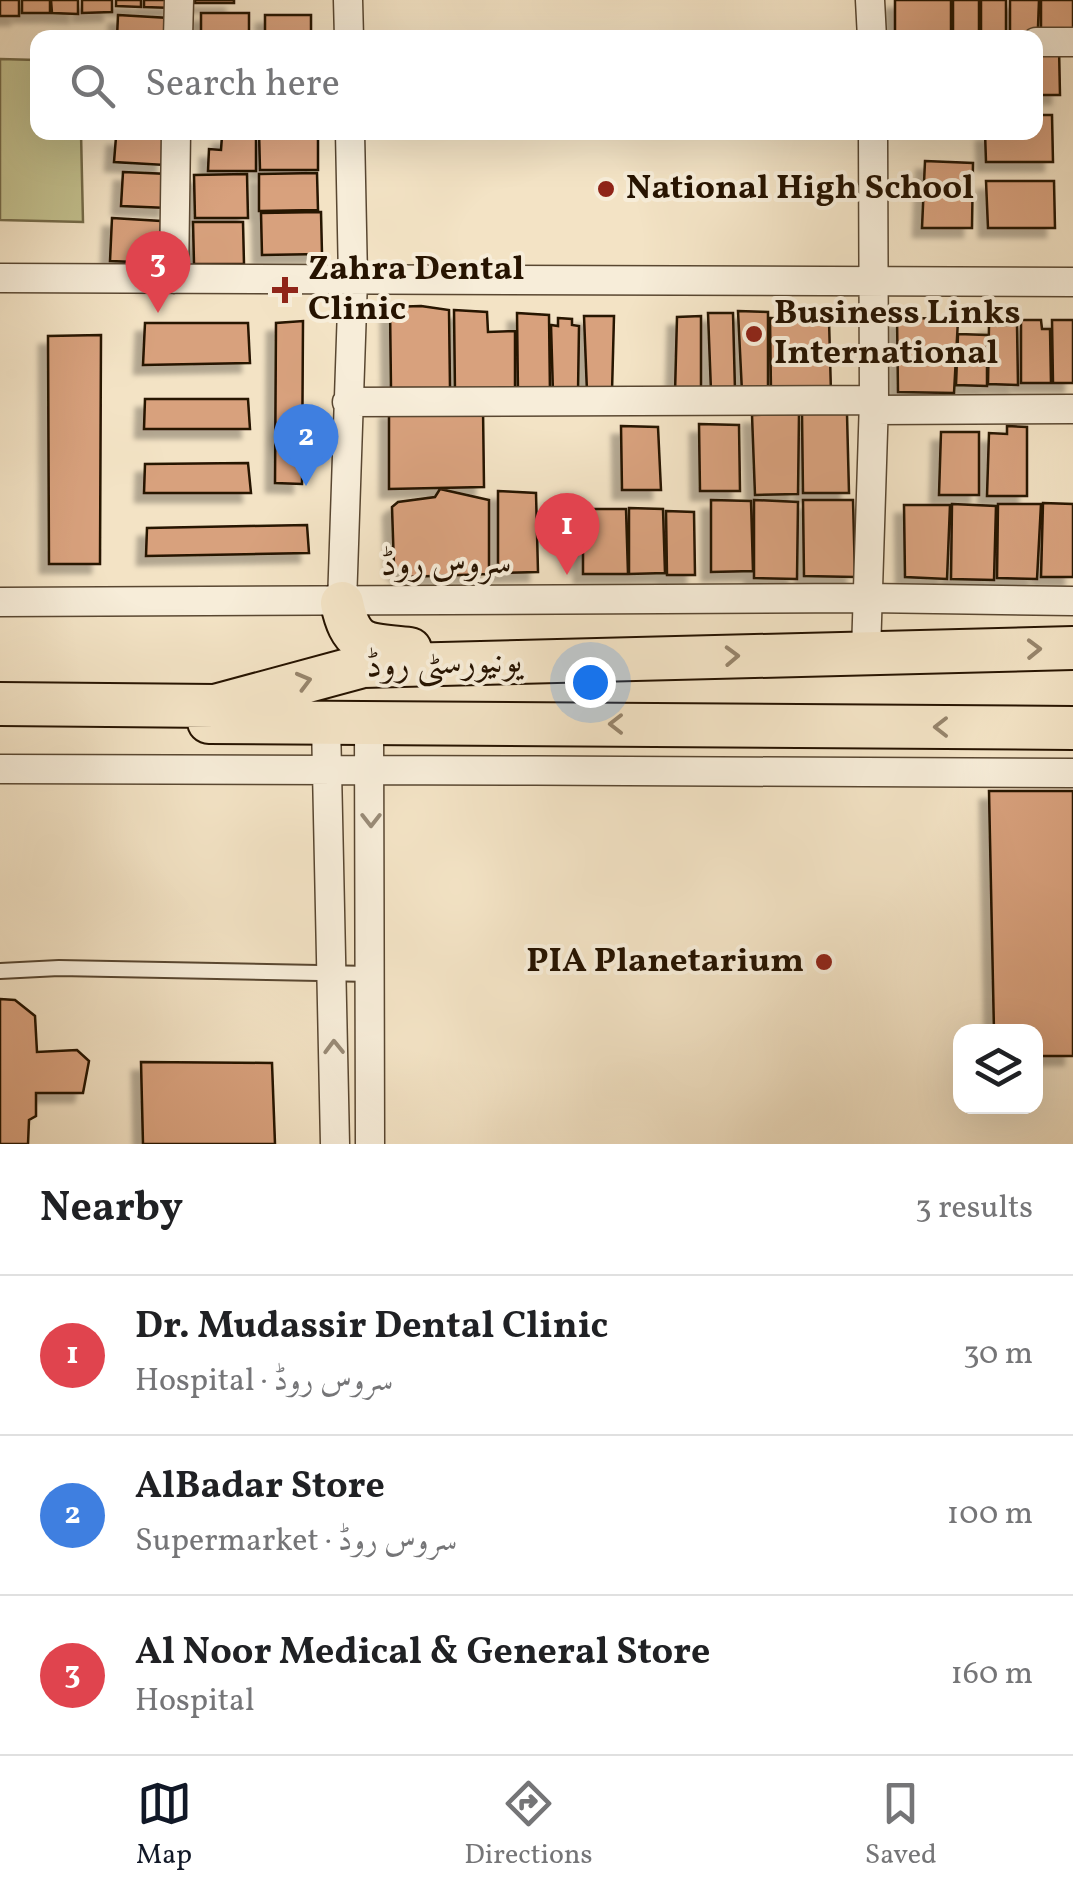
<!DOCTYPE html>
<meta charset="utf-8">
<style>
body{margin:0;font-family:Vollkorn,Amiri,serif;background:#f2f2f2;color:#202124}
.controls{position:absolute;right:30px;bottom:30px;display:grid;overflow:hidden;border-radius:20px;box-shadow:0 10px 40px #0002}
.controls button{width:90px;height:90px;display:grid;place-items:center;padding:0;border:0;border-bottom:2px solid #e0e0e0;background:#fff;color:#202124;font:50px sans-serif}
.you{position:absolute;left:590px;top:682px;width:35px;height:35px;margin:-25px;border:8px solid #fff;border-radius:50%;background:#1a73e8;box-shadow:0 0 0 15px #1a73e833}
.badge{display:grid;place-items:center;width:65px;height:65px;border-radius:50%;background:#111827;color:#fff;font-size:32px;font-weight:700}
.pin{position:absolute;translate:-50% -82px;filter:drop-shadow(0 2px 5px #0008)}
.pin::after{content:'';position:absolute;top:52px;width:35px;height:30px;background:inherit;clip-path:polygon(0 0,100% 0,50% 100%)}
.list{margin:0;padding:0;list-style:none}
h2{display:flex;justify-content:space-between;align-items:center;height:130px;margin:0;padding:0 40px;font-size:42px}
h2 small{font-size:32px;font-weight:400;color:#757577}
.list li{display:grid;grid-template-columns:65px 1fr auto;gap:30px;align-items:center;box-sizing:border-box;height:160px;padding:0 40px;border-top:2px solid #e0e0e0}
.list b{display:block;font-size:38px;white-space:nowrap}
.list p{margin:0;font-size:32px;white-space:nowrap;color:#757577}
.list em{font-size:32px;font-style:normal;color:#757577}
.icon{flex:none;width:55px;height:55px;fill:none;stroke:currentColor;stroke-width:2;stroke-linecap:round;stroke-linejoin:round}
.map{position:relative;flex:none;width:1073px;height:1144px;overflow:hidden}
.search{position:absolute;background:#fff;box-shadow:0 10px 40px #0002;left:30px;right:30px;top:30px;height:110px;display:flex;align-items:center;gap:25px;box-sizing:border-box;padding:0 35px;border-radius:20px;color:#757577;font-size:38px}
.sheet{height:610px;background:#fff}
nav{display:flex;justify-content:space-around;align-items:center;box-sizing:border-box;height:140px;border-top:2px solid #e0e0e0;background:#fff;font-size:28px;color:#757577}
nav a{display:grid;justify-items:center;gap:5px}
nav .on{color:#111827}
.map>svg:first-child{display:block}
.green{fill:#c3c18f;stroke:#746a48;stroke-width:2.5}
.building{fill:#d8a17d;stroke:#261300;stroke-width:2.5;filter:url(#shadow)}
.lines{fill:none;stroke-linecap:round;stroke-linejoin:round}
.lane-casing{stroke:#594731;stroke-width:18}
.street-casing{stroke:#594731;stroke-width:31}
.primary-casing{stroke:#261300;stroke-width:46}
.lane{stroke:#f7edd9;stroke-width:14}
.street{stroke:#f7edd9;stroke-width:28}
.primary{stroke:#f3e3c5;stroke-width:42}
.oneway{stroke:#97856c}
.oneway2{stroke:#998b77}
.poi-dot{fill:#8f2418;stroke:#f7edd9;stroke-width:4}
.labels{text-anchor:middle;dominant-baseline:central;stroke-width:8;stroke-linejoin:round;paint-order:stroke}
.poi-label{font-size:35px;font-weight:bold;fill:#261300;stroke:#f7edd9;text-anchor:start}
.street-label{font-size:35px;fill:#261300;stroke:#f7edd9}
</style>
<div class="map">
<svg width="1073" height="1144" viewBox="0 0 1073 1144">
<defs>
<filter id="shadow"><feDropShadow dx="-9" dy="9" stdDeviation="2.5" flood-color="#0004"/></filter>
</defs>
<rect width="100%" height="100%" fill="#f3e3c5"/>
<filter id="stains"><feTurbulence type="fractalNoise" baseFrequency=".002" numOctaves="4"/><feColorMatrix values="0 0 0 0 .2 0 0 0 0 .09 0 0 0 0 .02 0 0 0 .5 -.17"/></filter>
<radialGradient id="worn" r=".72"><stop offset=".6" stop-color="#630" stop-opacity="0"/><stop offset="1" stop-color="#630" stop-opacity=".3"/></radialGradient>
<path class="green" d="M0,59L37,60L38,132L81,133L83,222L0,220Z"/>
<path class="building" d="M0,0H19V16H0Z
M22,0H50V13H22Z
M51,0H78V14L52,13Z
M82,0H112V12L82,13Z
M116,0H141V7L116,6Z
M144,0H174L173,8L144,7Z
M195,0H234V3H195Z
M895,0H951V33H895Z
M953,0H979V34H953Z
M981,0H1006V32L981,34Z
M1010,0H1039L1038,27L1031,36L1010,37Z
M1041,0H1073V32L1041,31Z
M201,13H249V38H201Z
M118,15L169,18V38H117Z
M265,15H311V38H265Z
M1059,47L1060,95H1036V48Z
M1036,115H1052L1053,162H986L985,132H1036Z
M259,132H318V170H260Z
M256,135V171H208L209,149L221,150L222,136Z
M116,137L166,139L165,165L114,162Z
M925,161L973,163L972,228H922Z
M123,172L169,174L168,208L121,206Z
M317,173L318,210L259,211V174Z
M247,174L248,218H195L194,175Z
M986,181H1054L1055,228H988Z
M321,212L322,254L262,255L261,213Z
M112,218L161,221L159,263L110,261Z
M193,222H243L244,264H194Z
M421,306L449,310L450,388H391L390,307Z
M454,310L487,312L488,332L515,331V392H455Z
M738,311L768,312V391L742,392Z
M517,313L549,315L550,394H518Z
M708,313H733L735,391H711Z
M584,316H614L612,392H587Z
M701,316V393H675L677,317Z
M897,317L958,320L954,393L898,392Z
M558,318L572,319V325L579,326L578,392L553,393L551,325L558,326Z
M770,318L829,320L831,393L771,391Z
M1021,320H1041L1042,329H1050L1051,383H1021Z
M1052,320H1073V383H1053Z
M303,321L302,484L275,483L276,323Z
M145,323H248L250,363L143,365Z
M989,325H1017L1018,385L988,384Z
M958,334L987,335V386L956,385Z
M101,335L100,564H49L48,336Z
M145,399H248L250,429H144Z
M483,408L484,487L389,489V409Z
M799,414L798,494L755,495L752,415Z
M802,414H847L849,493H803Z
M699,424L739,425L740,491H700Z
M621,426L658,427L661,490H622Z
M1007,426L1027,427V496H987L989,433L1007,434Z
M941,432H979V495H939Z
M248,463L251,493H144L145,464Z
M440,489L489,500V574L405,577L394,567L392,507L398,502L435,497Z
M498,491L536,493L538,572L498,573Z
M711,500L751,501L753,571L711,572Z
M754,500L798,502L797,579L754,578Z
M803,500H853L855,577L804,576Z
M1043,503L1073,504V577H1041Z
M952,504L996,506L994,580L951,579Z
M998,504H1041L1037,579L997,578Z
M904,505H950L947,579L905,577Z
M629,508L663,509L665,573L629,574Z
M583,509H626L628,574H583Z
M666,511L694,512L695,575H667Z
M307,525L309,553L146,556L147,528Z
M989,791H1073V1056H1036V1032H994Z
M0,999L15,1000L35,1016L37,1052L77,1050L89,1061L83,1093H36V1116L29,1120L28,1144H0Z
M141,1062L272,1063L275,1144H143Z"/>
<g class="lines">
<g class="lane-casing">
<path id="lane" d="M0,971L59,968L371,974"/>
</g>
<g class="street-casing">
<path id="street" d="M348,0L349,38
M870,0L872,38
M178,38L179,0
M1036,42H1073
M0,278L1073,282
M174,279L176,132
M347,402L874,400
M874,410L1073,409
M0,602L868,598L1073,601
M342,603L353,279L350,132
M866,652L874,400L873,132
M369,722L370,1144
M326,723L335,1144
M0,769C358,772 715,769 1073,773"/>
</g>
<g class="primary-casing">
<path id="primary" d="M342,603C352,650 368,644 410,649
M0,704L215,706L363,666L1073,648
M209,722L1073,728"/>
</g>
<use href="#lane" class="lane"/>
<use href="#street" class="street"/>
<use href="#primary" class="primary"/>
</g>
<defs><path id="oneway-chevron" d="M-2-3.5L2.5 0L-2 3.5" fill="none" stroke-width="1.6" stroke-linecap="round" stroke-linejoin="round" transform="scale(2.5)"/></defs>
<g class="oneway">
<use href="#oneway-chevron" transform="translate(1034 649) rotate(-1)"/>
<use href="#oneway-chevron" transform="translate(732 656) rotate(-2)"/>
<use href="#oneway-chevron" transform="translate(304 681) rotate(-15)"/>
<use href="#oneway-chevron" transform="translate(616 724) rotate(-180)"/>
<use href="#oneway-chevron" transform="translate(941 727) rotate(-180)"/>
</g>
<g class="oneway2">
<use href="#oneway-chevron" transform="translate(371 820) rotate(90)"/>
<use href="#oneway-chevron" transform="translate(334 1047) rotate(-91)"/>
</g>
<g class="poi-dot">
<circle cx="606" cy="189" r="10"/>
<path d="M280 275h10v10h10v10h-10v10h-10v-10h-10v-10h10z"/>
<circle cx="754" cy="334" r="10"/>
<circle cx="824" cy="962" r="10"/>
</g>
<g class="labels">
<g class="poi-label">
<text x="626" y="189">National High School</text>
<text x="308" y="270">Zahra Dental<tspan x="308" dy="40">Clinic</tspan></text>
<text x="774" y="314">Business Links<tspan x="774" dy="40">International</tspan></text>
<text x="804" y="962" text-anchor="end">PIA Planetarium</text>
</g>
<g class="street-label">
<text transform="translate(446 565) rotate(-1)">سروس روڈ</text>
<text transform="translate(444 665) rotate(-2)">یونیورسٹی روڈ</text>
</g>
</g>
<rect width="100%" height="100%" filter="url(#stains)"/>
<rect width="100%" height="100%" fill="url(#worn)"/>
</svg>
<div class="controls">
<button><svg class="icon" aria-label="layers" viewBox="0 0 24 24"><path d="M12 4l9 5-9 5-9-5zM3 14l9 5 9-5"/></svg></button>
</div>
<div class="you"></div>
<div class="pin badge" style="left:567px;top:575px;background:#e0444e">1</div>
<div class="pin badge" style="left:306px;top:486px;background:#3f7fe0">2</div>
<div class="pin badge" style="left:158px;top:313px;background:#e0444e">3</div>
<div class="search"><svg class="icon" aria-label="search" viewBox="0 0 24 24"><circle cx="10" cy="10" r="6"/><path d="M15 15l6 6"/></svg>Search here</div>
</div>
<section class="sheet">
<h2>Nearby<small>3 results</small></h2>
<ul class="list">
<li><span class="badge" style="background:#e0444e">1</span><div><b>Dr. Mudassir Dental Clinic</b><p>Hospital · سروس روڈ</p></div><em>30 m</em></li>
<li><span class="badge" style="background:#3f7fe0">2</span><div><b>AlBadar Store</b><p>Supermarket · سروس روڈ</p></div><em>100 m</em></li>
<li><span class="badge" style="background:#e0444e">3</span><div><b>Al Noor Medical &amp; General Store</b><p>Hospital</p></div><em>160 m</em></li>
</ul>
</section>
<nav>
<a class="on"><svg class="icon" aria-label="map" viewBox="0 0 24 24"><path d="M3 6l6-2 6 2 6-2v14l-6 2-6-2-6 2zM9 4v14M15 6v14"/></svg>Map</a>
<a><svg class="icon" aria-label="directions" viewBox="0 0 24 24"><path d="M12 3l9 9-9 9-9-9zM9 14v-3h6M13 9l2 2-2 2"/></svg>Directions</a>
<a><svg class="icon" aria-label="saved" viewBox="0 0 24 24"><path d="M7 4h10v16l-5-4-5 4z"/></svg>Saved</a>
</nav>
